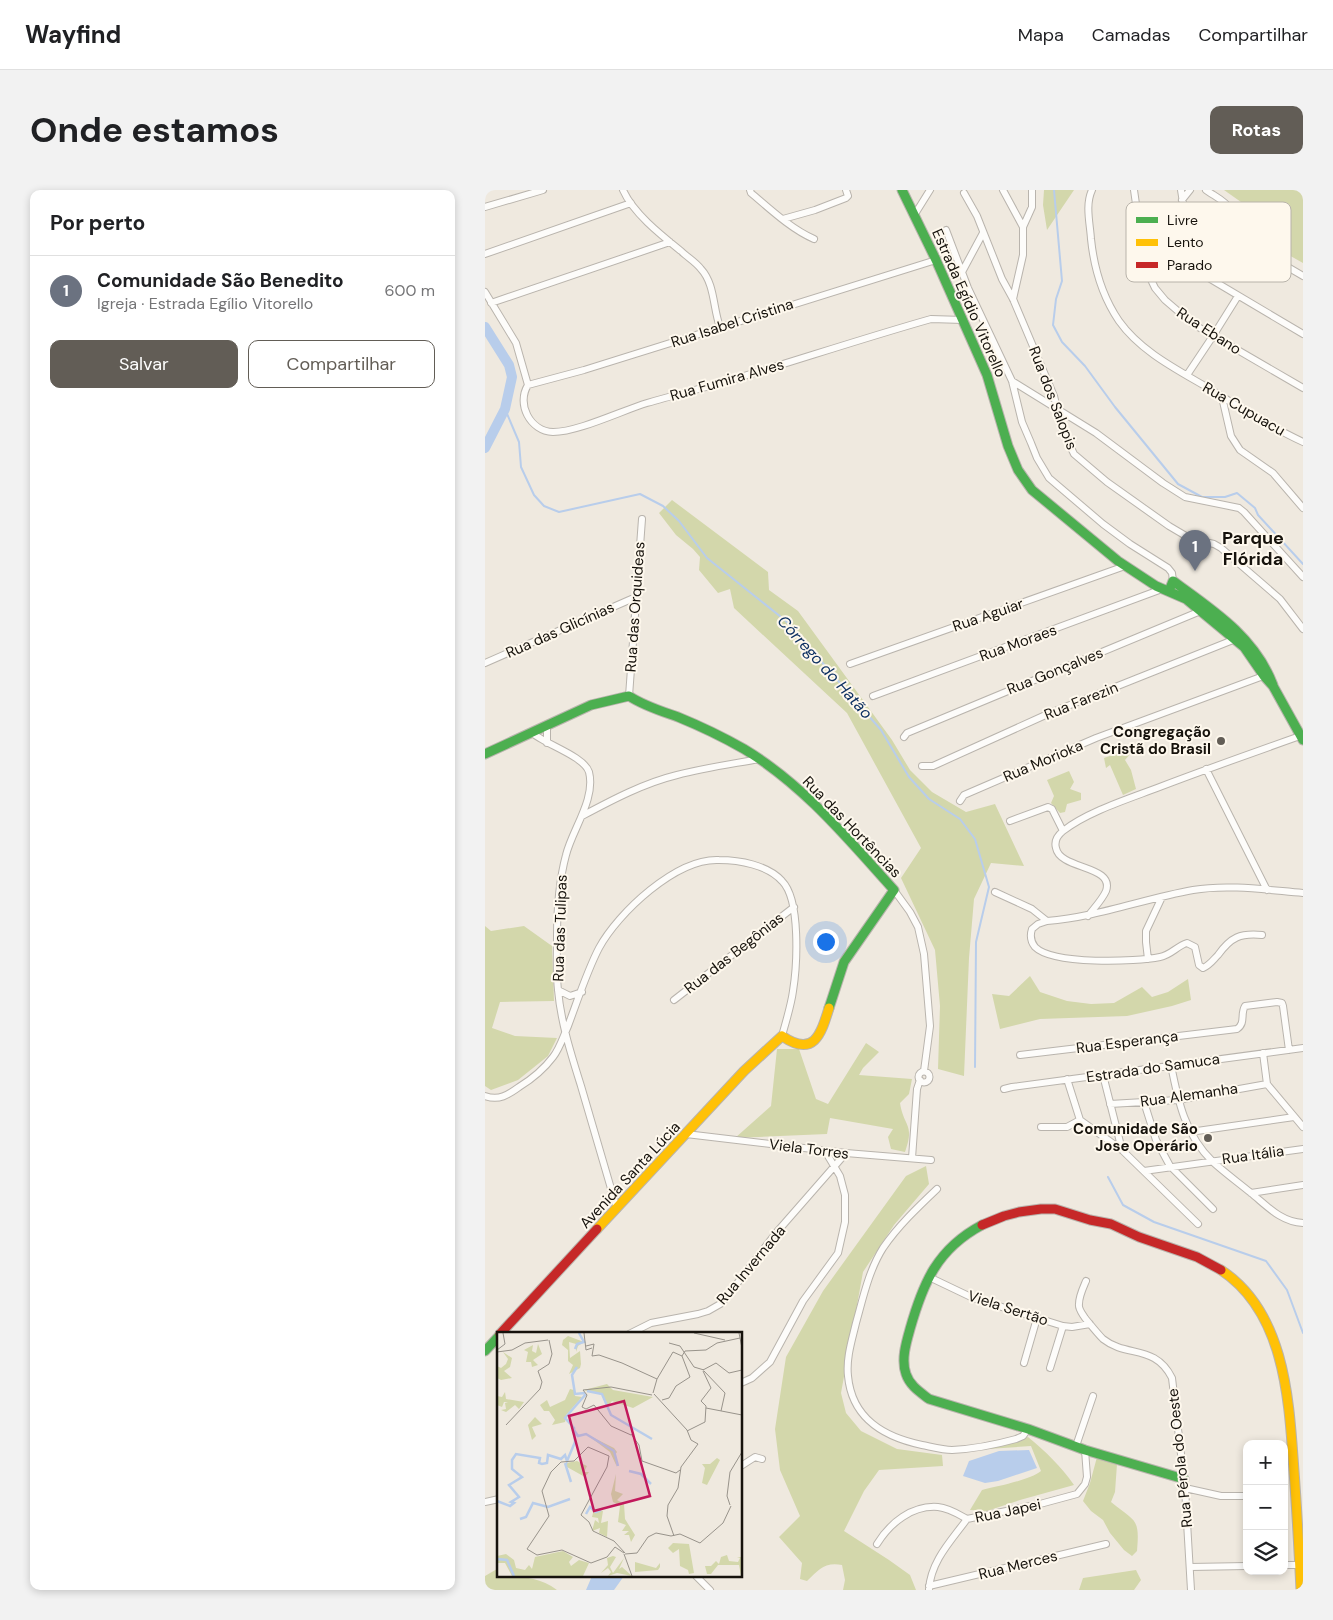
<!DOCTYPE html>
<html lang="pt">
<meta charset="utf-8">
<style>
body{margin:0;font-family:"DM Sans",sans-serif;background:#f2f2f2;color:#202124}
.controls{position:absolute;right:15px;bottom:15px;display:grid;overflow:hidden;border-radius:10px;box-shadow:0 2px 8px #0003}
.controls button{width:45px;height:45px;display:grid;place-items:center;padding:0;border:0;border-bottom:1px solid #e0e0e0;background:#fff;color:#202124;font:25px sans-serif}
.you{position:absolute;left:340px;top:751px;width:18px;height:18px;margin:-12px;border:4px solid #fff;border-radius:50%;background:#1a73e8;box-shadow:0 0 0 8px #1a73e833}
.badge{display:grid;place-items:center;width:32px;height:32px;border-radius:50%;background:#625d56;color:#fff;font-size:16px;font-weight:700}
.pin{position:absolute;translate:-50% -41px;filter:drop-shadow(0 1px 2px #0008)}
.pin::after{content:'';position:absolute;top:26px;width:18px;height:15px;background:inherit;clip-path:polygon(0 0,100% 0,50% 100%)}
.list{margin:0;padding:0;list-style:none}
h2{display:flex;justify-content:space-between;align-items:center;height:65px;margin:0;padding:0 20px;font-size:21px}
h2 small{font-size:16px;font-weight:400;color:#757577}
.list li{display:grid;grid-template-columns:32px 1fr auto;gap:15px;align-items:center;box-sizing:border-box;height:70px;padding:0 20px;border-top:1px solid #e0e0e0}
.list b{display:block;font-size:19px;white-space:nowrap}
.list p{margin:0;font-size:16px;white-space:nowrap;color:#757577}
.list em{font-size:16px;font-style:normal;color:#757577}
.actions{display:flex;gap:10px;padding:15px 20px}
.actions a{flex:1;padding:11px 0;border:1px solid #625d56;border-radius:10px;text-align:center;font-size:18px;color:#625d56}
.actions .main{background:#625d56;color:#fff}
.icon{flex:none;width:28px;height:28px;fill:none;stroke:currentColor;stroke-width:2;stroke-linecap:round;stroke-linejoin:round}
.map{position:relative;flex:none;width:818px;height:1400px;overflow:hidden;border-radius:10px}
header{display:flex;align-items:center;gap:30px;box-sizing:border-box;height:70px;padding:0 25px;background:#fff;border-bottom:1px solid #e0e0e0}
header strong{font-size:24px}
nav{display:flex;gap:28px;margin-inline-start:auto;font-size:18px}
.intro{display:flex;align-items:center;justify-content:space-between;box-sizing:border-box;height:120px;padding:0 30px}
h1{margin:0;font-size:35px}
.button{padding:12px 22px;border-radius:10px;background:#625d56;color:#fff;font-size:18px;font-weight:700}
main{display:flex;gap:30px;padding:0 30px}
aside{flex:1;background:#fff;border-radius:10px;box-shadow:0 2px 8px #0003}
.map>svg:first-child{display:block}
.green{fill:#d3d7ab}
.water{fill:#b8cdeb}
.lines{fill:none;stroke-linecap:round;stroke-linejoin:round}
.stream{stroke:#b8cdeb;stroke-width:2}
.river{stroke:#b8cdeb;stroke-width:10}
.street-casing{stroke:#b9b4ad;stroke-width:8}
.fast-casing{stroke:#b9b4ad;stroke-width:11}
.slow-casing{stroke:#b9b4ad;stroke-width:11}
.jam-casing{stroke:#b9b4ad;stroke-width:11}
.street{stroke:#fdfcfa;stroke-width:6}
.fast{stroke:#4caf50;stroke-width:9}
.slow{stroke:#ffc107;stroke-width:9}
.jam{stroke:#c62828;stroke-width:9}
.poi-dot{fill:#625d56;stroke:#fef8ed;stroke-width:2}
.labels{text-anchor:middle;dominant-baseline:central;stroke-width:4;stroke-linejoin:round;paint-order:stroke}
.street-label{font-size:15px;fill:#16120c;stroke:#fef8ed}
.poi-label{font-size:15px;font-weight:bold;fill:#16120c;stroke:#fef8ed;text-anchor:end}
.water-label{font-size:16px;font-style:italic;fill:#0e3162;stroke:#fef8ed}
.quarter-label{font-size:18px;font-weight:bold;fill:#16120c;stroke:#fef8ed}
.inset-river{fill:none;stroke:#b8cdeb;stroke-width:2.5}
.inset-road{fill:none;stroke:#98938b;stroke-width:1}
.view{fill:#c2185b;fill-opacity:0.15;stroke:#c2185b;stroke-width:2.5}
.inset-edge{fill:none;stroke:#16120c;stroke-width:2.5}
.key{fill:#fef8ed;stroke:#b8b3aa;stroke-width:1}
.key-label{font-size:14px;fill:#16120c}
</style>
<header>
<strong>Wayfind</strong>
<nav><a>Mapa</a><a>Camadas</a><a>Compartilhar</a></nav>
</header>
<div class="intro"><h1>Onde estamos</h1><a class="button">Rotas</a></div>
<main>
<aside>
<h2>Por perto<small></small></h2>
<ul class="list">
<li><span class="badge" style="background:#6b7280">1</span><div><b>Comunidade São Benedito</b><p>Igreja · Estrada Egílio Vitorello</p></div><em>600 m</em></li>
</ul>
<div class="actions"><a class="main">Salvar</a><a>Compartilhar</a></div>
</aside>
<div class="map">
<svg width="818" height="1400" viewBox="0 0 818 1400">
<rect width="100%" height="100%" fill="#efe9df"/>
<path class="green" d="M559,0H589L562,40L558,15Z
M739,0H818V73L768,45L756,12Z
M187,310L283,382L284,400L313,421L407,550L425,580L447,602L481,622L510,614L539,676L506,673L489,709L484,768L479,886L453,879L455,816L450,760L416,688L436,658L362,523L249,418L245,399L233,403L214,380L215,367L208,359L191,345L174,323Z
M645,559L647,562L640,570L646,580L651,599L638,605L625,575L621,578L619,568Z
M584,581L589,592L585,599L596,603V610L582,614L580,622L575,623L566,613L569,606L562,590Z
M0,736L6,741L39,736L67,756L69,811L15,812L7,838L30,846L72,848L63,866L33,890L6,900L0,896Z
M545,786L555,802L582,811L606,814L629,813L657,797L667,807L683,802L703,789L706,810L687,816L642,826L555,829L515,839L507,804L524,806Z
M381,853L394,862L378,878L374,885L427,889L424,904L415,913C419,938 430,933 420,962L406,959L403,947L408,939L345,928L342,944L250,948L286,916L292,859H314L331,909L343,914Z
M441,976L444,994L409,1035L378,1082L356,1203L361,1223L376,1241L412,1259L457,1265L458,1276L394,1280L379,1301L359,1341L404,1370L425,1385L431,1400H358L360,1390L357,1375C339,1372 334,1380 322,1391L315,1389L317,1373L294,1347L315,1326L295,1280L290,1239L301,1167L338,1101L421,986Z
M543,1247C560,1261 576,1276 589,1295L535,1310L502,1321L485,1320L497,1300C513,1296 545,1290 556,1281L546,1256L503,1259Z
M612,1267L632,1274L630,1302L626,1312C650,1332 655,1327 652,1361L647,1366L639,1360L625,1343L618,1330L606,1321L598,1311L605,1293Z
M12,1379H14V1386C36,1386 54,1387 72,1400H0V1386Z
M651,1380L656,1390L649,1400H594L598,1388Z"/>
<path class="water" d="M544,1260L552,1278L513,1291L500,1293L478,1286L484,1271L514,1261Z
M107,1386H139L129,1400H101Z"/>
<g class="lines">
<path class="stream" d="M569,0L577,91L571,109L568,135L577,152L600,176L630,217L693,294L717,307H740L752,303L770,318L773,325L818,374
M20,219L34,252L36,277L49,305L59,316L74,322L155,304L178,316L194,331L222,368L301,431L396,540L424,587L444,609L475,629L490,649L504,697L491,752L490,877
M623,987L638,1015L669,1032L781,1071L802,1100L818,1143"/>
<path class="river" d="M0,137L24,175L27,187L20,219L0,258"/>
<g class="street-casing">
<path id="street" d="M138,0C148,23 176,45 196,61C202,67 211,72 216,79C230,94 228,119 235,137
M265,0L266,3C285,19 306,39 329,49
M518,0L538,37
M607,0C600,15 605,33 606,49C609,78 617,106 634,131C656,162 693,180 725,199C755,218 786,237 818,252
M649,0L660,77L670,98L680,110L708,134L818,198
M696,0L706,64L711,76L722,87L818,144
M721,0C729,6 741,11 746,20C753,31 750,41 760,52L818,86
M479,3L492,26L517,89L528,109L569,206L577,239L589,264L622,292L684,336L706,349L729,354L736,358L795,409L818,439
M697,10L705,0
M0,17L58,0
M430,24L445,0
M298,29L330,20L361,8L363,6L361,0
M461,40L483,98L527,191L537,232L546,253L552,268L564,288L618,334L645,354L683,378L687,383L688,391
M0,64L146,13
M477,82L498,43
M0,102L31,153L43,195
M528,109L538,65V37L547,17V0
M6,113L185,52
M702,185L728,146L753,106
M527,191L611,243L678,293L700,307L754,318L759,322L818,387
M43,195C31,214 45,241 68,242C93,242 136,221 162,213C190,205 218,198 246,190C313,170 379,148 446,129L478,130
M43,195L99,180L451,70
M737,207L746,246L755,260L788,283L818,318
M0,473L151,407
M365,474L640,376
M144,506L157,329
M388,506L677,399
M62,535V553
M46,542C59,554 99,566 104,582C111,609 87,640 81,665C74,691 72,720 72,747C72,765 71,783 73,800C76,833 86,864 96,896C108,937 120,978 132,1019
M419,547L422,543L718,420
M437,576H448L565,523L753,448
M721,579L782,700
M475,611L479,605L611,548L781,485
M97,626C127,610 159,593 192,585C219,578 247,574 274,569
M525,631L563,617L567,619L578,641
M409,700L425,722L433,737L439,764L445,836L439,881
M510,702L547,719L562,731C612,727 658,709 708,700C743,694 782,700 818,703
M603,726C609,718 617,710 621,701C630,675 575,680 571,658C569,651 573,645 578,641C602,622 643,609 672,598C719,580 767,563 815,546
M562,731L553,734L547,739C545,745 546,752 550,757C568,775 651,772 675,767C686,765 692,756 702,753L710,757L714,775L718,778C725,775 728,770 733,765C746,747 755,743 777,745
M663,769L661,752V741L677,707
M73,800L85,806L97,802
M189,810L309,717
M778,863L782,894L818,937
M535,865L752,839C761,833 755,824 760,816L792,812L797,813L798,816L804,860
M686,875C693,911 700,945 728,972C740,983 754,993 766,1003C782,1016 796,1032 818,1033
M433.5 887a5.5 5.5 0 1 1 11 0a5.5 5.5 0 1 1-11 0Z
M618,885L637,960
M582,889L595,930
M519,899L527,897L818,858
M0,906C14,911 23,905 34,897C47,889 59,879 68,867C75,858 78,847 83,836C92,812 102,781 114,758C133,723 191,668 234,670C254,670 283,675 297,691C316,710 312,776 308,801C306,816 301,831 297,846
M659,912L671,950L685,976L728,1019
M625,914L693,910L782,894
M595,930L637,960L713,1034
M556,937H582L595,930
M705,942L809,927
M201,944L361,963L446,970
M427,968L432,899L435,890
M659,981L818,959
M452,999C433,1017 413,1036 398,1058C384,1080 378,1108 371,1133C367,1150 361,1168 363,1186C367,1229 399,1247 437,1255C447,1257 458,1260 467,1260C487,1259 513,1254 531,1249L538,1246L543,1239
M766,1003L818,995
M444,1087L488,1108L578,1136L587,1137L605,1134
M601,1091C598,1098 594,1106 594,1114C593,1119 597,1123 600,1128C605,1134 612,1143 618,1149C642,1168 670,1154 687,1188L700,1298L706,1400
M144,1144L166,1133L213,1124L223,1121L237,1113L291,1043L361,963
M539,1173L552,1128
M565,1178L578,1136
M256,1193L267,1188L285,1172L318,1111L353,1063L360,1032V1005L355,986L340,961
M591,1256L608,1206
M256,1276L270,1267L277,1269
M700,1298L736,1306H762
M0,1312L14,1309
M392,1354C405,1333 427,1315 453,1317C464,1318 473,1324 482,1329L555,1314L592,1304L600,1294L602,1287L600,1260
M799,1375H815
M705,1377L762,1376
M211,1386L225,1400
M444,1396L621,1354
M444,1399C446,1371 466,1351 482,1329"/>
</g>
<g class="fast-casing">
<path id="fast" d="M417,0L451,70L502,185L523,256L533,280L547,300L633,371L671,396L701,409L759,457L779,486L788,496L818,550
M684,401L688,391C728,420 770,447 788,495
M0,564L106,515L144,506C159,516 176,521 193,527C215,536 238,547 259,559C319,595 363,649 409,700L359,772L344,818
M497,1035C452,1059 438,1093 425,1139C421,1153 416,1170 421,1184C425,1196 435,1202 444,1209L543,1239L600,1260L699,1289
M0,1161L14,1146"/>
</g>
<g class="slow-casing">
<path id="slow" d="M112,1039L259,881L297,846C329,868 336,844 344,818
M736,1080C801,1123 804,1212 809,1281C812,1321 814,1360 816,1400"/>
</g>
<g class="jam-casing">
<path id="jam" d="M497,1035L519,1026L534,1022L556,1019H570L605,1030L626,1034L654,1047L712,1067L736,1080
M15,1144L112,1039"/>
</g>
<use href="#street" class="street"/>
<use href="#fast" class="fast"/>
<use href="#slow" class="slow"/>
<use href="#jam" class="jam"/>
</g>
<g class="poi-dot">
<circle cx="736" cy="551" r="5"/>
<circle cx="723" cy="948" r="5"/>
</g>
<g class="labels">
<g class="street-label">
<text transform="translate(484 113) rotate(66)">Estrada Egídio Vitorello</text>
<text transform="translate(247 133) rotate(-18)">Rua Isabel Cristina</text>
<text transform="translate(724 141) rotate(33)">Rua Ebano</text>
<text transform="translate(242 190) rotate(-16)">Rua Fumira Alves</text>
<text transform="translate(568 208) rotate(69)">Rua dos Salopis</text>
<text transform="translate(759 219) rotate(30)">Rua Cupuacu</text>
<text transform="translate(150 417) rotate(-86)">Rua das Orquideas</text>
<text transform="translate(503 425) rotate(-19)">Rua Aguiar</text>
<text transform="translate(75 440) rotate(-24)">Rua das Glicínias</text>
<text transform="translate(533 453) rotate(-20)">Rua Moraes</text>
<text transform="translate(570 481) rotate(-22)">Rua Gonçalves</text>
<text transform="translate(596 511) rotate(-22)">Rua Farezin</text>
<text transform="translate(558 571) rotate(-23)">Rua Morioka</text>
<text transform="translate(367 637) rotate(46)">Rua das Hortências</text>
<text transform="translate(75 738) rotate(-88)">Rua das Tulipas</text>
<text transform="translate(249 763) rotate(-38)">Rua das Begônias</text>
<text transform="translate(642 852) rotate(-7)">Rua Esperança</text>
<text transform="translate(668 878) rotate(-8)">Estrada do Samuca</text>
<text transform="translate(704 905) rotate(-8)">Rua Alemanha</text>
<text transform="translate(324 959) rotate(7)">Viela Torres</text>
<text transform="translate(768 965) rotate(-8)">Rua Itália</text>
<text transform="translate(145 985) rotate(-47)">Avenida Santa Lúcia</text>
<text transform="translate(266 1075) rotate(-50)">Rua Invernada</text>
<text transform="translate(523 1118) rotate(18)">Viela Sertão</text>
<text transform="translate(695 1268) rotate(-96)">Rua Pérola do Oeste</text>
<text transform="translate(523 1321) rotate(-12)">Rua Japei</text>
<text transform="translate(533 1375) rotate(-14)">Rua Merces</text>
</g>
<g class="poi-label">
<text x="726" y="542">Congregação<tspan x="726" dy="17">Cristã do Brasil</tspan></text>
<text x="713" y="939">Comunidade São<tspan x="713" dy="17">Jose Operário</tspan></text>
</g>
<g class="water-label">
<text transform="translate(340 477) rotate(48)">Córrego do Hatão</text>
</g>
<g class="quarter-label">
<text x="768" y="348">Parque<tspan x="768" dy="21">Flórida</tspan></text>
</g>
</g>
<g transform="translate(12 1142)">
<rect width="245" height="245" fill="#efe9df"/>
<path d="M71,4L87,10L81,14L79,20V12L72,10L73,26L83,19L84,32L83,36L72,42L76,33L71,29V18L65,13L66,8ZM41,12L45,22L36,28L41,33L35,35L34,30H29L31,20L27,18L36,13L35,19L39,21ZM6,20L15,26L13,35L7,39L15,46L4,48L0,46V34L4,36L9,32L11,27ZM110,52L116,58L156,65L136,76L115,69L110,76L105,63L87,58ZM73,57L77,58L78,64L85,65L69,83L68,90L55,93L58,88L52,79H47L43,73L50,68L53,75L68,68ZM8,60L9,67L27,70L22,77L18,73L9,80L4,78L9,77L8,71L11,70H7L5,75L0,73V64L5,65ZM38,85L45,92L35,95L39,104L35,108L31,93ZM89,102L117,116L120,120L118,123L120,135L113,120ZM220,126L223,128L210,153L205,151L208,136L205,132H213ZM80,129L90,134L87,140H92L88,145L70,135L69,131ZM119,142L118,159L126,162L120,168L127,172L128,187L138,203L134,210L132,203H127L132,199H125L129,193L121,190L123,174L116,170L114,162ZM97,177L106,179L104,191L111,189L110,205L102,201L103,196L95,199L98,188L102,191L101,186L95,185ZM176,211L192,212L197,241L192,242L191,238L183,234L182,217L176,221L171,216ZM66,219L76,225L72,230L74,234L82,228L92,231L86,244H15L8,231H0V224L9,222L17,228L19,236L28,238L32,233L35,237L38,225ZM230,223L232,229L241,230L243,226L240,225H245L244,244L242,233H221L214,242H210L208,234H214L219,229L222,232L224,225ZM116,224L119,225L113,235L116,241L127,226L122,237L125,235L135,244L120,241L111,244L114,240L111,236L104,241L111,233L110,226ZM138,230L159,236L163,231V235L161,238L138,240Z" fill="#d3d7ab"/>
<path class="inset-river" d="M78,17L80,12L87,10L82,1M80,35L75,43L78,62L88,61M90,59L105,62L114,83L155,107M77,98L81,104L89,102L117,119L121,134M68,131L74,150M132,139L144,142L154,152M0,169L13,174L17,171L14,170L22,165L12,153L25,145L15,137V128L19,122L43,126L42,131L45,132L50,131L51,123L64,127L68,123L70,129L78,110L77,96L68,86L89,62M89,182L93,175L99,180L104,178M23,187L29,185L36,171L51,175L73,167M0,227L10,228L17,244"/>
<path class="inset-road" d="M87,1L89,18L95,16M197,1L228,8M242,1L245,16M172,11L183,14L197,35L207,38M89,14L97,12L95,24L102,23L125,31L160,47M0,18L8,12L6,1M0,20L15,18L28,11L51,8M206,38L219,31L232,41L245,38M207,39L228,61L224,79M156,61L160,47L176,20L185,24L188,19L209,18L220,11L243,6M157,62L190,98L194,108L201,112L184,135L181,156L171,173L170,184L177,204M165,68L172,66L179,54L193,45L185,24M209,76L245,83M9,93L43,57L45,50L41,39L52,32L55,22L52,8M190,99L208,90L209,74L204,69L214,56L206,39M134,102L142,113L145,129L179,141L183,138M134,103L114,94L97,73L89,77L85,75L90,63L86,58L114,55L155,63M233,173L230,164L233,140L245,120M127,221L118,215L110,225L94,231L65,218L40,223L30,217L52,184L45,159L54,140L64,130L77,129L91,115L112,124L110,135L84,183L92,190L96,199L117,209L128,221M127,222L135,244M128,222L140,221L151,205L159,201L174,204L183,202L203,211L226,191L234,174"/>
<path class="view" d="M127,69L153,164L97,179L72,84Z"/>
<rect width="245" height="245" class="inset-edge"/>
</g>
<rect x="641" y="12" width="165" height="80" rx="8" class="key"/>
<rect x="651" y="27" width="22" height="6" fill="#4caf50"/>
<rect x="651" y="49" width="22" height="7" fill="#ffc107"/>
<rect x="651" y="72" width="22" height="6" fill="#c62828"/>
<g class="key-label">
<text x="682" y="35">Livre</text>
<text x="682" y="57">Lento</text>
<text x="682" y="80">Parado</text>
</g>
</svg>
<div class="controls">
<button>+</button>
<button>−</button>
<button><svg class="icon" aria-label="layers" viewBox="0 0 24 24"><path d="M12 4l9 5-9 5-9-5zM3 14l9 5 9-5"/></svg></button>
</div>
<div class="you"></div>
<div class="pin badge" style="left:710px;top:381px;background:#6b7280">1</div>
</div>
</main>
